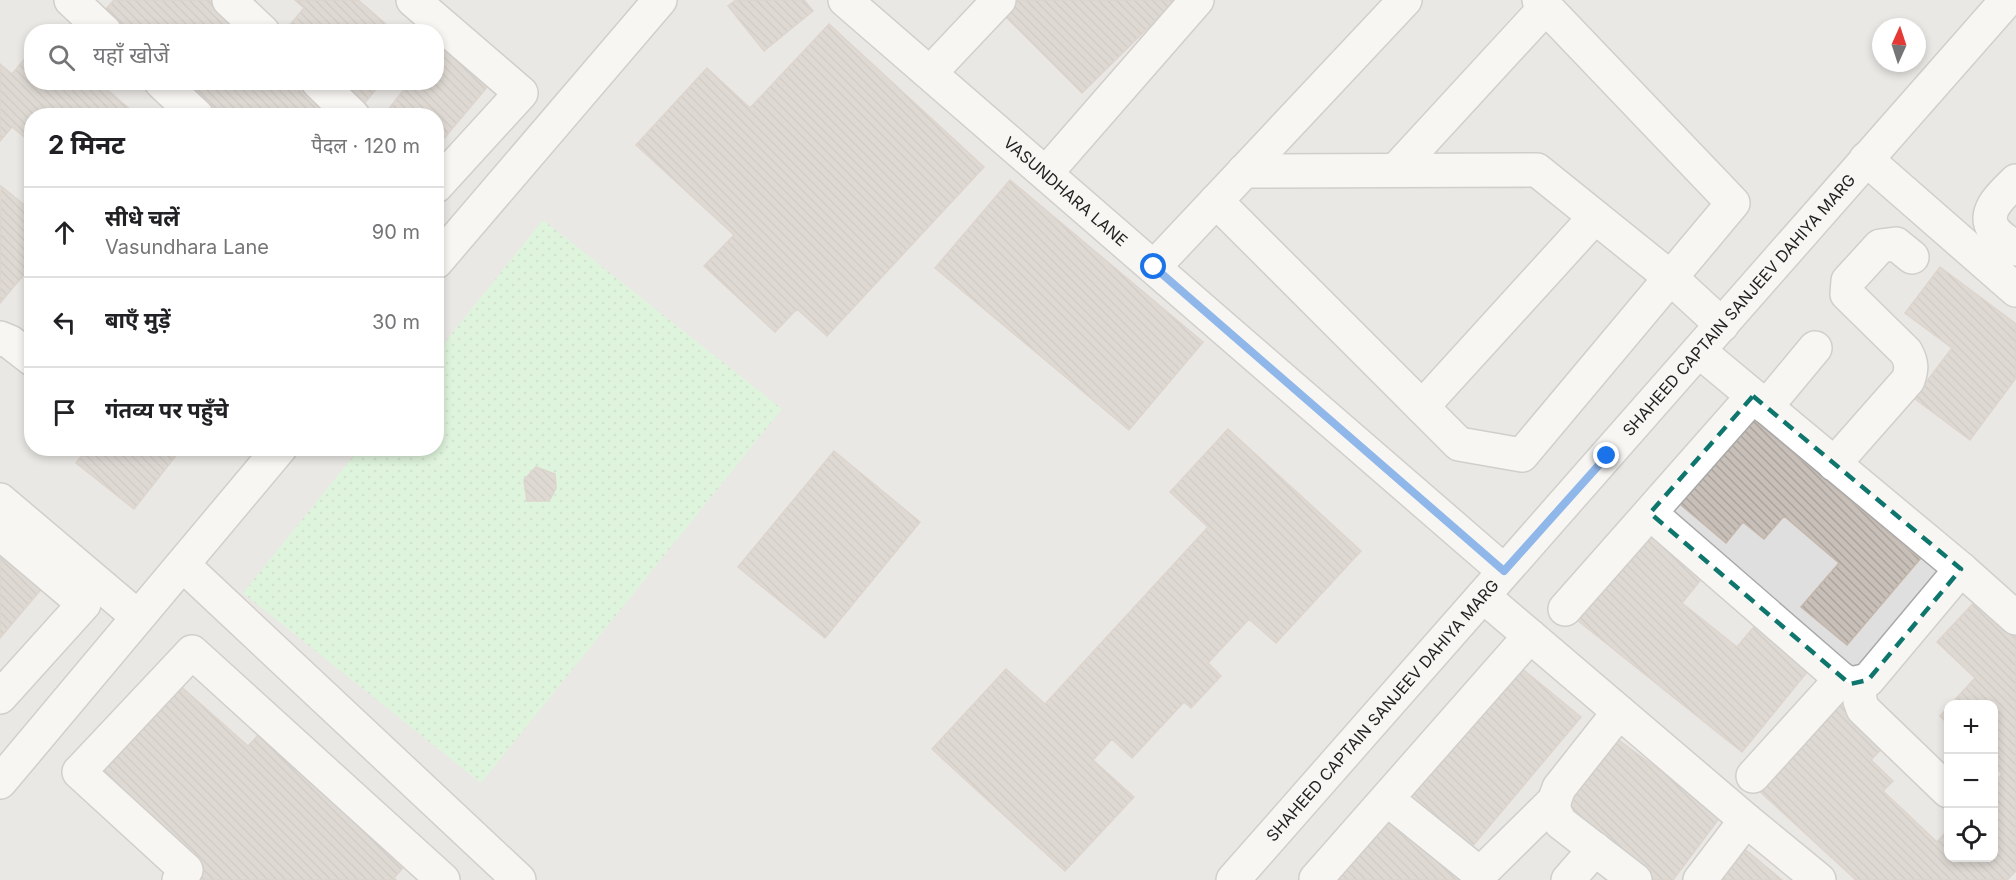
<!DOCTYPE html>
<html lang="hi">
<meta charset="utf-8">
<style>
body{margin:0;font-family:Inter,"Noto Sans Devanagari",sans-serif;background:#f6f6f6;color:#202124}
.controls{position:absolute;right:18px;bottom:18px;display:grid;overflow:hidden;border-radius:12px;box-shadow:0 3px 9px #0003}
.controls button{width:54px;height:54px;display:grid;place-items:center;padding:0;border:0;border-bottom:2px solid #e0e0e0;background:#fff;color:#202124;font:30px sans-serif}
.compass{position:absolute;left:1872px;top:18px;width:54px;height:54px;border-radius:50%;background:#fff;box-shadow:0 3px 9px #0003;rotate:3deg}
.stop{position:absolute;width:18px;height:18px;margin:-14px;border:4px solid #1a73e8;border-radius:50%;background:#fff}
.stop.end{background:#1a73e8;border-color:#fff;box-shadow:0 2px 6px #0008}
.list{margin:0;padding:0;list-style:none}
h2{display:flex;justify-content:space-between;align-items:center;height:78px;margin:0;padding:0 24px;font-size:26px}
h2 small{font-size:20px;font-weight:400;color:#757577}
.list li{display:grid;grid-template-columns:39px 1fr auto;gap:18px;align-items:center;box-sizing:border-box;height:90px;padding:0 24px;border-top:2px solid #e0e0e0}
.list b{display:block;font-size:22px;white-space:nowrap}
.list p{margin:0;font-size:20px;white-space:nowrap;color:#757577}
.list em{font-size:20px;font-style:normal;color:#757577}
.icon{flex:none;width:33px;height:33px;fill:none;stroke:currentColor;stroke-width:2;stroke-linecap:round;stroke-linejoin:round}
.map{position:relative;flex:none;width:2016px;height:880px;overflow:hidden}
.search{position:absolute;background:#fff;box-shadow:0 3px 9px #0003;left:24px;top:24px;width:420px;height:66px;display:flex;align-items:center;gap:15px;box-sizing:border-box;padding:0 21px;border-radius:24px;color:#757577;font-size:22px}
.panel{position:absolute;background:#fff;box-shadow:0 3px 9px #0003;left:24px;top:108px;width:420px;height:348px;border-radius:24px}
.map>svg:first-child{display:block}
.residential{fill:#e0dfdf;fill-rule:evenodd}
.park{fill:url(#park-dots)}
.building{fill:url(#building-back-hatch);stroke:#c4b6ab;stroke-width:1.5}
.lines{fill:none;stroke-linecap:round;stroke-linejoin:round}
.minor-casing{stroke:#a9a9a9;stroke-width:36}
.minor{stroke:#fff;stroke-width:33}
.route{stroke:#1a73e8;stroke-width:8}
.marked{fill:none;stroke:#0f766e;stroke-width:4.5;stroke-dasharray:12 8;stroke-linejoin:round}
.labels{text-anchor:middle;dominant-baseline:central;stroke-width:4.5;stroke-linejoin:round;paint-order:stroke}
.street-label{font-size:16px;fill:#222;stroke:#fff}
</style>
<div class="map">
<svg width="2016" height="880" viewBox="0 0 2016 880">
<defs>
<pattern id="park-dots" width="8" height="8" patternUnits="userSpaceOnUse" patternTransform="scale(1.5)"><rect width="8" height="8" fill="#c8facc"/><path d="M2 2h.1M6 6h.1" fill="none" stroke="#acd6af" stroke-width="1.8" stroke-linecap="round"/></pattern>
<pattern id="building-back-hatch" width="6" height="6" patternUnits="userSpaceOnUse" patternTransform="scale(1.5)"><rect width="6" height="6" fill="#c7bfb8"/><path d="M-1 5l2 2M0 0l6 6M5-1l2 2" fill="none" stroke="#aba49e"/></pattern>
</defs>
<rect width="100%" height="100%" fill="#f2efe9"/>
<path class="residential" d="M0,0H2016V880H0ZM1881,27H1917V63H1881ZM32,32H436V82H32ZM32,116H436V448H32ZM1948,704H1994V858H1948Z"/>
<path class="park" d="M543,220L782,409L481,783L243,593L359,449L436,448L437,352Z"/>
<path class="building" d="M114,0H216L251,32H107L95,21Z
M295,0H358L395,32H284L304,8Z
M736,0H804L813,11L764,51L728,6Z
M1012,0H1176L1082,93L1000,11Z
M829,24L984,167L827,336L797,309L775,332L704,266L734,235L636,145L707,68L750,108Z
M445,40L493,80L436,148V116H383L410,82H436V50Z
M32,50V82H98L138,116H32V143L12,127L0,141V64L12,74Z
M194,82H286L297,92L305,82L352,116H200L180,98Z
M337,82H382L363,105Z
M1010,180L1203,342L1129,430L935,268Z
M1,186L32,211V265L0,303Z
M1940,267L2016,324V378L1970,440L1914,398L1952,348L1905,313Z
M1747,414L1920,559L1847,645L1801,607L1839,563L1784,516L1764,539L1743,522L1726,543L1674,499Z
M1228,429L1361,551L1276,643L1249,619L1208,663L1221,676L1191,708L1184,702L1132,758L1112,739L1093,760L1134,797L1065,871L932,749L1006,669L1045,704L1208,527L1170,492Z
M88,448H182L134,509L76,463Z
M834,451L920,522L825,638L738,567Z
M536,467L555,474L556,488L549,501H527L524,480Z
M1647,524L1707,572L1682,603L1737,647L1762,617L1816,661L1742,752L1572,616Z
M0,543L50,579L0,638Z
M1980,596L2016,630V871L2007,880H1856L1756,788L1840,699L1887,743L1871,760L1893,781L1883,791L1937,842L1948,830V858H1994V783L2002,774L1994,766V704H1951L1975,678L1937,642Z
M1520,667L1581,717L1471,848L1410,798Z
M176,682L248,746L267,726L414,855L394,878L396,880H198L203,874L92,777Z
M1948,707V724L1940,716Z
M1616,738L1721,816L1673,880H1649L1559,812Z
M1382,812L1462,880H1327Z
M1746,850L1782,880H1720Z"/>
<g class="lines">
<g class="minor-casing">
<g id="minor">
<path d="M71,0L105,32"/>
<path d="M229,0L263,32"/>
<path d="M413,0L521,93L436,186"/>
<path id="s1" d="M845,0L1504,571"/>
<path d="M930,73L999,0"/>
<path d="M161,82L197,116"/>
<path d="M318,82L353,116"/>
<path d="M1866,159L2016,290"/>
<path d="M1396,170L1546,7"/>
<path d="M1244,171L1537,170L1671,278L1722,325"/>
<path d="M1046,173L1197,0"/>
<path d="M2016,181C2004,193 1981,211 1994,230C1999,237 2009,243 2016,249"/>
<path d="M1216,201L1459,444L1522,455L1733,203L1539,0"/>
<path d="M436,262L660,0"/>
<path d="M1154,267L1405,0"/>
<path d="M0,338L10,342L32,359"/>
<path d="M1699,351L1961,569L2016,618"/>
<path d="M1422,407L1595,217"/>
<path d="M1766,407L1815,348"/>
<path d="M1834,464L1908,380C1912,369 1912,363 1906,352L1847,294L1848,281L1880,246L1896,244L1912,257"/>
<path d="M0,500L138,617"/>
<path d="M1650,513L1841,679L1850,684L1868,680L1961,569"/>
<path d="M0,533L84,604L0,697"/>
<path d="M183,565L519,880"/>
<path d="M1483,596L1746,820L1819,880"/>
<path d="M1565,609L1753,396"/>
<path d="M1859,683L1860,701L1863,709L1948,791"/>
<path d="M1619,712L1559,788C1553,803 1551,808 1561,823L1635,880"/>
<path d="M1753,776L1841,679"/>
<path d="M0,782L280,448"/>
<path d="M1387,799L1480,874L1554,801"/>
<path d="M179,880L186,870L79,772L192,652L443,880"/>
<path id="s2" d="M1233,880L2007,0"/>
<path d="M1317,880L1316,879L1530,636"/>
<path d="M1568,880L1595,849"/>
<path d="M1700,880L1746,820"/>
</g>
</g>
<use href="#minor" class="minor"/>
</g>
<g class="lines">
<path class="route" d="M1154,267L1504,571L1607,456"/>
</g>
<path d="M0 0H2016V880H0ZM1753,396L1961,569L1868,680L1850,684L1650,513Z" fill="#f2efe9" fill-opacity=".55" fill-rule="evenodd"/>
<path class="marked" d="M1753,396L1961,569L1868,680L1850,684L1650,513Z"/>
<g class="labels">
<g class="street-label">
<text stroke="none"><textPath href="#s1" startOffset="292">VASUNDHARA LANE</textPath></text>
<text stroke="none"><textPath href="#s2" startOffset="766">SHAHEED CAPTAIN SANJEEV DAHIYA MARG</textPath></text>
<text stroke="none"><textPath href="#s2" startOffset="226">SHAHEED CAPTAIN SANJEEV DAHIYA MARG</textPath></text>
</g>
</g>
</svg>
<div class="controls">
<button>+</button>
<button>−</button>
<button><svg class="icon" aria-label="locate" viewBox="0 0 24 24"><circle cx="12" cy="12" r="6"/><path d="M12 2v4M12 18v4M2 12h4M18 12h4"/></svg></button>
</div>
<svg class="compass" viewBox="-18 -18 36 36"><path d="M0-13l5 13h-10z" fill="#e53935"/><path d="M0 13l5-13h-10z" fill="#757577"/></svg>
<div class="stop" style="left:1154px;top:267px"></div>
<div class="stop end" style="left:1607px;top:456px"></div>
<div class="search"><svg class="icon" aria-label="search" viewBox="0 0 24 24"><circle cx="10" cy="10" r="6"/><path d="M15 15l6 6"/></svg>यहाँ खोजें</div>
<section class="panel">
<h2>2 मिनट<small>पैदल · 120 m</small></h2>
<ul class="list">
<li><svg class="icon" aria-label="ahead" viewBox="0 0 24 24"><path d="M12 20V5M6 11l6-6 6 6"/></svg><div><b>सीधे चलें</b><p>Vasundhara Lane</p></div><em>90 m</em></li>
<li><svg class="icon" aria-label="left" viewBox="0 0 24 24"><path d="M17 20v-9H6M10 6l-5 5 5 5"/></svg><div><b>बाएँ मुड़ें</b></div><em>30 m</em></li>
<li><svg class="icon" aria-label="arrive" viewBox="0 0 24 24"><path d="M6 21V4h12l-3 4 3 4H6"/></svg><div><b>गंतव्य पर पहुँचे</b></div></li>
</ul>
</section>
</div>
